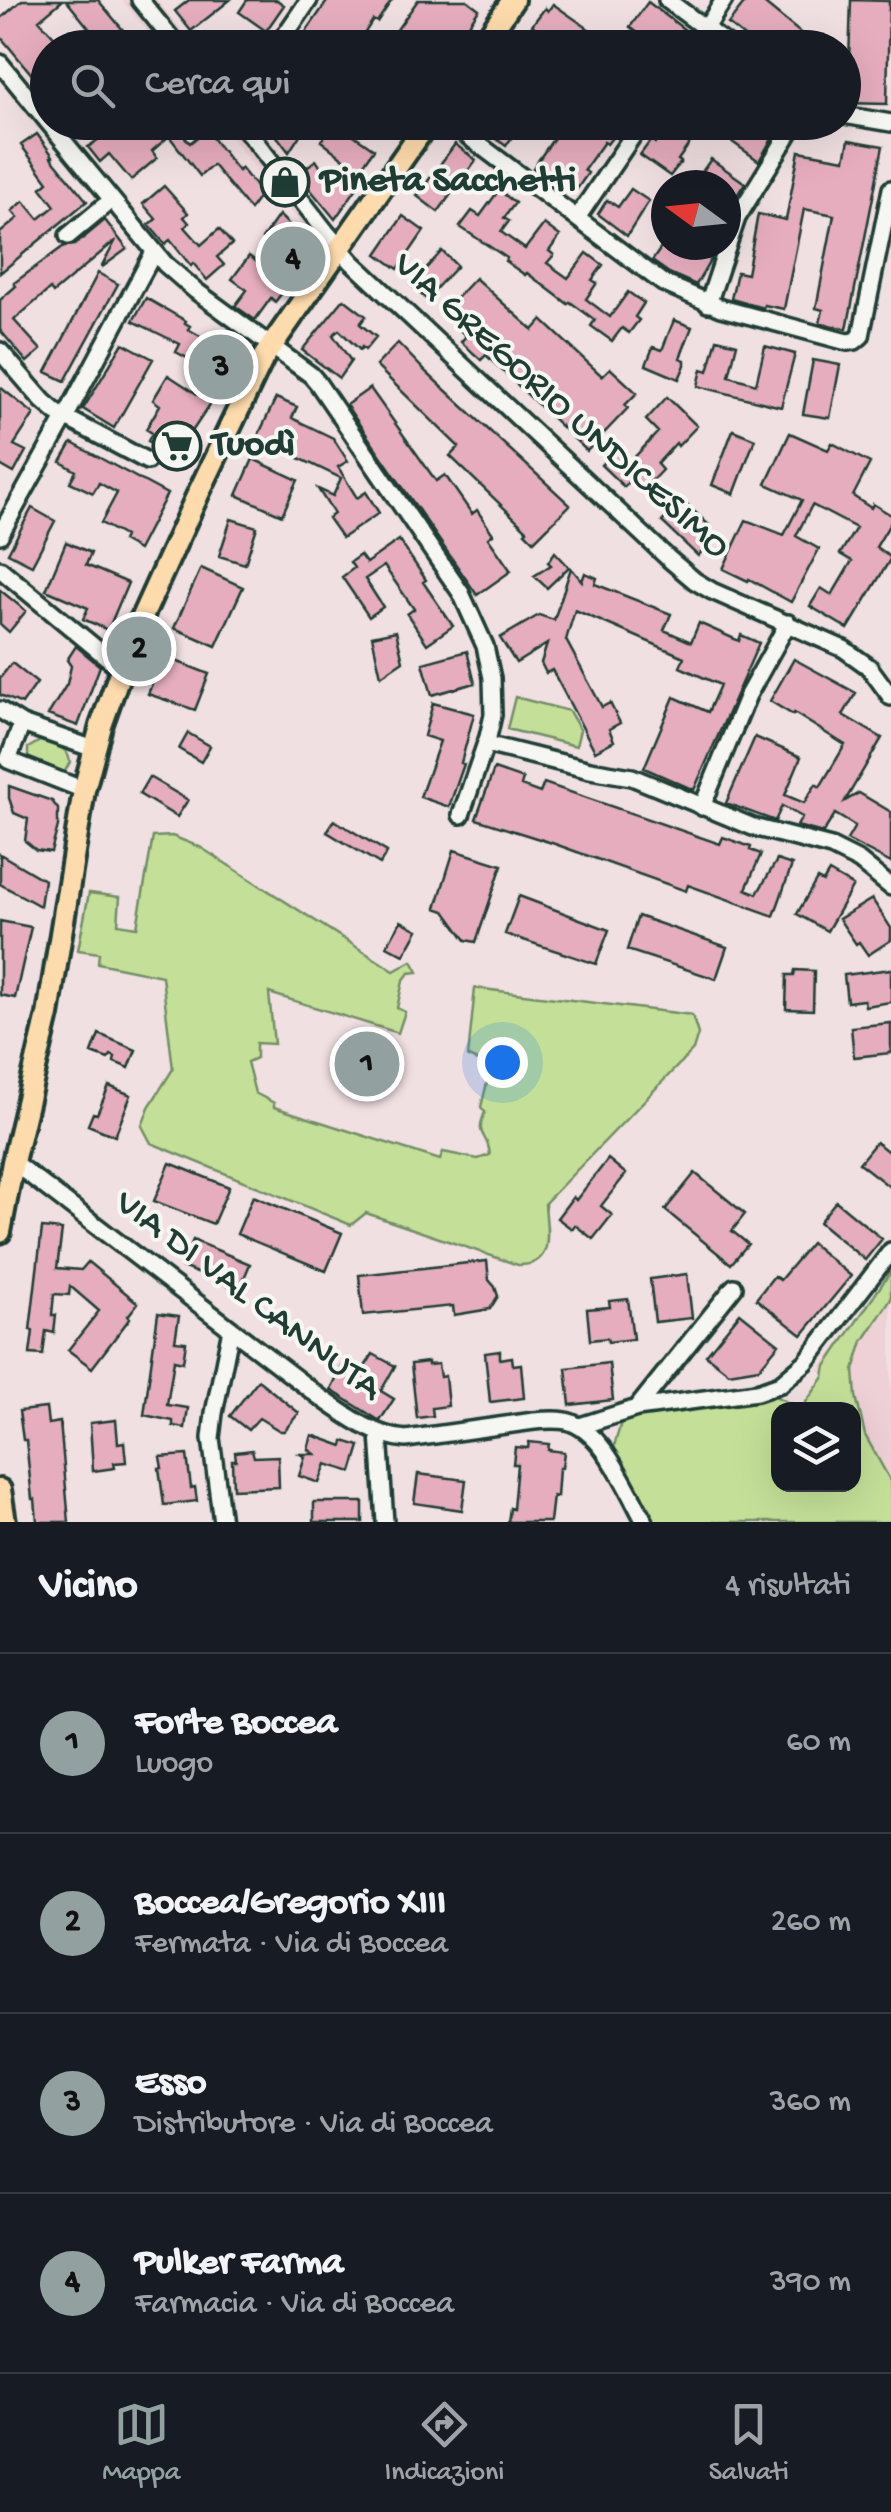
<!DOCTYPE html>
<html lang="it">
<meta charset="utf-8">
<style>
body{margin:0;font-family:"Gochi Hand",sans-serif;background:#20242c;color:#f1f3f6}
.controls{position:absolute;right:30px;bottom:30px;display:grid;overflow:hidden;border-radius:20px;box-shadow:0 10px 40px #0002}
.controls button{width:90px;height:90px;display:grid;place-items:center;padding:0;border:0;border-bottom:2px solid #363941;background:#171b24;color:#f1f3f6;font:50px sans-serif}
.compass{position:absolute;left:651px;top:170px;width:90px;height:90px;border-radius:50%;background:#171b24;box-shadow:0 10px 40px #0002;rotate:285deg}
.you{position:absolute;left:502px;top:1062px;width:35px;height:35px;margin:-25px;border:8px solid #fff;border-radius:50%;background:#1a73e8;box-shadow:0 0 0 15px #1a73e833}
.badge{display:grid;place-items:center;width:65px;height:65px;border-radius:50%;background:#92a19f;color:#111;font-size:32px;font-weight:700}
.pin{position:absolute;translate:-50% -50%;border:5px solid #fff;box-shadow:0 2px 10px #0006}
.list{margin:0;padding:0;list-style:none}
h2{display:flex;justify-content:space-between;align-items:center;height:130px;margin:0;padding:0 40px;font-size:42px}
h2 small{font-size:32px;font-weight:400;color:#9ea1a6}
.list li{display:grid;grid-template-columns:65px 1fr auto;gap:30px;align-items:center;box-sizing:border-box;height:180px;padding:0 40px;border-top:2px solid #363941}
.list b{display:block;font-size:38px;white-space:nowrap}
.list p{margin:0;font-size:32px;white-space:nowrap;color:#9ea1a6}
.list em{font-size:32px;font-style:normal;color:#9ea1a6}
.icon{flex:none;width:55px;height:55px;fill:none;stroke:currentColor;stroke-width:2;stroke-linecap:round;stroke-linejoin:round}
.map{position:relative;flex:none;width:891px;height:1522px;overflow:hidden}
.search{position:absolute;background:#171b24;box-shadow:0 10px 40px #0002;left:30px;right:30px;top:30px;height:110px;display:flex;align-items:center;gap:25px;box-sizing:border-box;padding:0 35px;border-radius:55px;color:#9ea1a6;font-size:38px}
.sheet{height:850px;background:#171b24}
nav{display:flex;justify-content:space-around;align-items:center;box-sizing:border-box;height:140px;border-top:2px solid #363941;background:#171b24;font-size:28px;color:#9ea1a6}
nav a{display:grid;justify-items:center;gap:5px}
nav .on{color:#92a19f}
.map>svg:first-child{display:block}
.built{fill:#eed1d7}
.green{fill:#c4e098;stroke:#728e66;stroke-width:2.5;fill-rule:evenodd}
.building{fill:#e6adbe;stroke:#1f3d34;stroke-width:2.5}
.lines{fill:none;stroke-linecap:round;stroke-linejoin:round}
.minor-casing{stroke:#1f3d34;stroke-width:22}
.major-casing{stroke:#1f3d34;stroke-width:28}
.minor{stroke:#f6f6f2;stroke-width:15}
.major{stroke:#fedbac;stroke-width:20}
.labels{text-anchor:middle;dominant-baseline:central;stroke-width:8;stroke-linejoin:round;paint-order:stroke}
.poi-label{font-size:38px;font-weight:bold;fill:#1f3d34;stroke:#f6f6f2;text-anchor:start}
.street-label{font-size:38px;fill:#1f3d34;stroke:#f6f6f2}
</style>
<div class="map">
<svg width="891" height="1522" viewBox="0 0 891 1522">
<rect width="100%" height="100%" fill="#f1e0e2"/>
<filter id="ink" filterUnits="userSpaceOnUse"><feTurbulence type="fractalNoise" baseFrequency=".01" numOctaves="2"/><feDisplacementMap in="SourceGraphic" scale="20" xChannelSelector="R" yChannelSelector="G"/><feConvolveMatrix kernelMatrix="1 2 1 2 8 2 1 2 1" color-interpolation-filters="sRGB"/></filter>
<g filter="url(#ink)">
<path class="built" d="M122,0H157L195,47H160Z
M219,123H257L336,228L321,249Z
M891,1278V1510L854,1410L840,1409L819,1369Z"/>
<path class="green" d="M515,697L569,711L580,730L576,746L507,729Z
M40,741C54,745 68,746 70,762L64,773L59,774L31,764L28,757V748Z
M172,836L200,847L394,971L412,961L418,972L409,973L403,981L397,1008L405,1012L398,1033L269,993L274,1044L256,1043V1058L247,1062L255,1093L274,1103V1107L440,1160L443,1152L478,1159L490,1155C488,1132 474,1138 485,1112L481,1107L491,1067L468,1057L475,988L692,1015L698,1034L693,1050L545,1203C546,1229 557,1266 518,1265L366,1213L351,1225L151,1143L142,1126L149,1107L173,1069L162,976L98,963L99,953L78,950L89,893L120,897L118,924L137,927L153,837Z
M891,1271V1299L863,1341L854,1370L856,1396L865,1435L891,1482V1522H652L614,1453C613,1441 620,1433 621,1420L638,1414L775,1396L801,1409L824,1377L826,1366ZM778,1410H854V1484H778Z"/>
<path class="building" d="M22,0H63L39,20L59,42L52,48H48V94L0,36V19Z
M66,0H98L128,36L115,48H105Z
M189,0H230L191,31L175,11Z
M247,0H277L284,5L266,31L239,12Z
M328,0H392L377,22L373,20L355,48H295Z
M418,0H467L479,9L453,48H405L391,38Z
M747,0H760L819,48H758L728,24Z
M851,0L889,1L887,104L844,103V58L849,62Z
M648,2L689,33L682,48H658L630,27Z
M553,4L589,29L576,48H549L531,35L536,28L532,25L545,8L548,11Z
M97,122H172L190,143L206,130L238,171L241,168L261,193L250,210L213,165L200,176L169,136L152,151L157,158L131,180L109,154L100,162L88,147L106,134Z
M266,122H293L300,135L289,152Z
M335,122L374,149L362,167L369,171L335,219L300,177V172L316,160L333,186L348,162L321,141Z
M473,122H522L506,146Z
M565,122H618L614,127L618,130L607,144L604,142L584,170L588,173L577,189L573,186L568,192L533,168Z
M725,122H782L759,161L728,139L735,129Z
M671,129L690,143L678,160L681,162L670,176L640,155L651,140L655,143L662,134L666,136Z
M37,134L53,156L51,157L87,201L0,273V233L18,218L12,211L24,201L39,219L55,206L41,188L48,182L21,145Z
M849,140L883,146L847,329L820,323L823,310L816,308L834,215L804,209L784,309L764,305L763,308L731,299L737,272L747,274L758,214L786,220L799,151L845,159Z
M455,144L476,160L438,212L417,196Z
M711,159L745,183L726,212V185H693Z
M164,186L188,213L184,217L189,223L185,227L201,245L219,229L232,244L217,257L224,265L207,280L193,263L191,266L170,240L165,244L149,225L156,219L143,204Z
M631,189L649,201L627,236L598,214L607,200L618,207Z
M499,190L515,203L504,218L509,221L501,232L525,249L544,224L560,236L549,251L554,255L547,263L568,278L587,253L603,265L592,280L597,283L586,299L610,317L628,292L644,303L635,317L639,320L629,333L622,328L612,341L591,326L595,320L570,302L568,304L527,273L525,275L505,261L507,258L460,227L472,211L480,216Z
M279,215L291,227L286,231L312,251L293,276L262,239Z
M403,216L424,231L398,269L377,254Z
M105,220L127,249L101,268L116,240L53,293L50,289L14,320L41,350L27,362L0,330V300L16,286L14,283L64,246L75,245Z
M663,245H692L711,259L696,285L669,273L652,261Z
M442,251L457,266L426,299L411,285Z
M249,256L288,285L275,302L271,298L255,320L235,306L247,290L232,279Z
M98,273L118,284L65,381L46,372Z
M475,278L533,330L542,320L602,376L610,368L637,393L625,405L628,408L587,451L486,355L481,360L461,342L466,336L442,313Z
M146,298L186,321L185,323L190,326L188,329L209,341L204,350L228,362L221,376L176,352L180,344L133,321Z
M344,299L366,316L360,324L376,337L365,350L362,347L360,350L339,330L333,335L351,361L339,378L302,350Z
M674,320L692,327L680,358L685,360V365L679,379L646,365L653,347L662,350Z
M717,339L737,344L729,376L756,384L765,346L795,354L781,407L698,386L702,369L708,371Z
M123,343L153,359L114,428L83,409Z
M398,343L426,372L570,505L534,541L525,532L527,530L450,456L459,447L376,366Z
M813,360L840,365L830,418L803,414Z
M168,375L211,403L187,439L193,442L179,465L152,448L154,445L148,441L152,433L146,429L160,405L153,400Z
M0,387L34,414L14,445L26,451L14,473L0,465Z
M370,388L436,481L445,475L472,514L477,510L493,534L488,538L511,571L477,595L346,405Z
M667,397L697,426L678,446L676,443L657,464L662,470L641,492L629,481L624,487L601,465L616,450L629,463L658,432L646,420Z
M276,398L297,407L292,418L333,438L348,461L338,467L357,498L366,492L379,513L342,538L328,518L334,514L318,489L333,496L341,478L257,438Z
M733,430L755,439L734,494L712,485Z
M790,433L828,450L832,443L870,463L853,496L871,508L873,504L891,515V522L876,547L891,558L848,629L810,606L821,588L832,595L852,561L840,554L856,528L812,505L796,536L819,549L791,602L749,579L748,581L723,569L746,520L784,535L802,500L766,484Z
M72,443L167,494L138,550L122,541L124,536L101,523L117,493L99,483L93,493L70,482L76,471L61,462Z
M253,459L298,480L282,515L237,495Z
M682,500L709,525L698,537L708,545L698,556L662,522Z
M32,508L55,521L32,565L8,553Z
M231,519L257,527L245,564L219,556Z
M399,540L426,580L423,582L453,626L427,644L407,614L414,609L384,566L365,579L383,607L369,617L342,577L354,568L350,562L360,555L366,563Z
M66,542L91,553L86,565L128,583L108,630L83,619L88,608L46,590Z
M555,552L569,567L547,588L534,576L551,565L548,562Z
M201,568L243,587L216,646L174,628Z
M571,568L582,581L585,573L597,578L595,584L671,614L664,630L691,642L699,623L739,641L741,635L759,643L694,790L644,768L674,697L708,712L720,685L680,667L684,657L575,610L566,640L602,707L610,703L620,723L609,729L614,741L595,751L552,670L546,673L541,663L547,644L516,663L500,638L539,615L554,620Z
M0,590L26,611L9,632L0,624Z
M396,631L403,661L381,676L372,636Z
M76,646L100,666L78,726L48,715L67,684L71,666L67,660Z
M467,651L475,683L432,695L423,663Z
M163,656L209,674L195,710L148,694Z
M794,659L856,693L843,715L882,738L845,801L859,793L891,812V863L847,840L855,826L835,814L823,833L797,826L802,817L782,806L775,821L726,803L755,737L801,757L785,795L804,803L816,784L820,787L845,745L794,713L793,715L770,701Z
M12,663L37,683L22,704L0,695V678Z
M433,703L474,714L461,763L464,764L449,807L420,797L440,741L424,736Z
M188,733L210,746L201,762L179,749Z
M494,769L523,779L521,786L540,793L544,783L720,844L723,837L751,847L750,850L761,854L746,889L757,894L777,860L792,865L774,916L688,885L686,891L552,843L476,819Z
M149,777L188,800L177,817L139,794Z
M9,786L52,801L58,809V826L51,852L36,850L25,841L28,819L14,813L9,798Z
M334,820L387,852L380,864L327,832Z
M454,850L502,865L476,942L466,940L445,911L436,908Z
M0,854L44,880L40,906L0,884Z
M829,872L853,886L827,931L797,914L817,879L823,882Z
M519,896L609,930L596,964L505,934Z
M872,899L891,928V940L868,955L859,942L856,944L839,919Z
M638,916L727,947L716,979L627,950Z
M0,921L31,927L15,998L0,995Z
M401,921L418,930L404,955L387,946Z
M891,969V1002L865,1006L864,1000L847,1002L844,975Z
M795,970L814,971L813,1010L786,1009L787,975H794Z
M891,1023V1053L854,1057L851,1027Z
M99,1034L136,1050L129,1068L114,1062L115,1057L111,1055L108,1059L92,1053Z
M109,1086L131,1095L115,1136L88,1125L93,1113L97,1114Z
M876,1142L891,1154V1188L859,1163Z
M608,1159L626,1174L601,1206L612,1215L593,1239L575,1225L572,1229L557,1218L573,1197L576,1200Z
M170,1163L229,1187L213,1224L154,1201Z
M695,1173L745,1214L732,1231L748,1244L731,1264L665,1210Z
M253,1196L342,1233L326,1271L237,1234Z
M836,1201L882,1239L865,1260L819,1222Z
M42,1228L62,1230L57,1268L81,1270L88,1262L138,1303L128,1316L130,1318L92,1368L68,1350L99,1311L70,1286L69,1295L54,1294L52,1315H56L54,1333L46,1331L43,1355L30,1354L33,1331L30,1330Z
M193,1240L250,1264L239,1290L182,1267Z
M811,1243L851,1276L802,1335L756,1299L774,1276L780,1280Z
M487,1261L489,1280L495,1287L498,1296L490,1309L454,1315L453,1306L363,1315L359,1275Z
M687,1274L692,1318L655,1322L650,1279Z
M628,1299L633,1339L608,1342L607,1338L590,1340L587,1309L610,1307L609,1301Z
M158,1313L179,1316L175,1341L186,1342L183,1362L174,1360L167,1405L188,1408L185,1428L173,1426V1421L144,1415Z
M740,1313L779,1344L759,1368L729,1373L706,1355Z
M500,1351V1359L512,1357L513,1365L521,1364L524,1398L490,1402L485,1353Z
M373,1354L395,1366L381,1391L394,1399L380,1421L331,1390L342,1367L359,1376Z
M428,1362V1365L438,1364L440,1377L445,1376L448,1406L432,1408L433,1416L417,1418L411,1364Z
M609,1363L613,1400L570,1405L566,1368Z
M258,1380L299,1413L284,1431H280L259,1418L248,1430L230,1416Z
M46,1408L48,1424L60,1422L69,1522H37L35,1499H32L26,1440H23L19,1411Z
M116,1420L118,1443L124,1442L126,1462L114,1463L115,1468L93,1471L90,1423Z
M312,1435L343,1446L344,1441L360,1446L352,1472L326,1464L319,1483L299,1476L305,1457L300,1454H315L308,1449Z
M529,1442L549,1444L548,1450L564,1452L562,1468H559L557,1497L553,1496L550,1522H508L510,1508L513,1509L517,1464H513L515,1447L528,1448Z
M252,1450L254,1457L278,1456L279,1487L233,1489L232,1460H236L235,1452Z
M187,1455L191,1488L195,1487L197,1501L164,1505L159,1468H162L160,1457Z
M418,1474L466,1480L462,1510L414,1503Z
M314,1502H363V1522H314Z"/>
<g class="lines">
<g class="minor-casing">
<path id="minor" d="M140,0L179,48
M667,0L732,48
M276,48L309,0
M693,48L724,0
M0,63L48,122
M844,115L891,123
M48,122L165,264L196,291L311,375L317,382L461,593L485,646L492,678L493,715L488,737L461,815
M240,122L327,233L352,262L669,559L695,581L712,591L844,649L869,667L891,697
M449,122L663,283L721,308L847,342L855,341L861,336L891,189
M577,218L642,122
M68,236L104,206
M708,304L737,218L796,122
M0,351L43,401L57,413L147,461
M0,535L65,418L154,252
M0,569L121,669
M0,710L22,724
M486,744L590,770L632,777L753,827L831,847L859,861L891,887
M8,760L22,724L94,749
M8,760L84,790
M702,807L748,695L788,623
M13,1162L320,1397C346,1415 373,1436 406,1439L534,1421C544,1420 556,1419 566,1421C603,1429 628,1492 645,1522
M637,1408L734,1287
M580,1426L637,1408L757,1392L780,1384L806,1362L891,1251
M379,1434L385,1522
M222,1522L211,1438L214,1413L231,1329"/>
</g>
<g class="major-casing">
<path id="major" d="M480,48L513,0
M0,1232L13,1162L48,1015L84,790L101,726L132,639L199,492L263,358L428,122
M0,1490L5,1522"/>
</g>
<use href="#minor" class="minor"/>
<use href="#major" class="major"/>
</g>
</g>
<defs>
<g id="shop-ring" transform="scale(2.5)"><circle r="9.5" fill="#f6f6f2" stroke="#1f3d34" stroke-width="1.5"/><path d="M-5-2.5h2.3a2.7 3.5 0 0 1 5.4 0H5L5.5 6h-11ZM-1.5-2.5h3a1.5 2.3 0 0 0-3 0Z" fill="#1f3d34"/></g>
<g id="supermarket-ring" transform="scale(2.5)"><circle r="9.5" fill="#f6f6f2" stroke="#1f3d34" stroke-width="1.5"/><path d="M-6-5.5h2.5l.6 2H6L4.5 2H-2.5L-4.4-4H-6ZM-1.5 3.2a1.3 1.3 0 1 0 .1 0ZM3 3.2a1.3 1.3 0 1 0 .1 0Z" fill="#1f3d34"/></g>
</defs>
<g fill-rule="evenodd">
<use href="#shop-ring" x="285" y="182"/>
<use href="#supermarket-ring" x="177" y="446"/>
</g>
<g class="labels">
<g class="poi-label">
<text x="320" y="182">Pineta Sacchetti</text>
<text x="212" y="446">Tuodì</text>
</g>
<g class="street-label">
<text transform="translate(560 407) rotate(42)">VIA GREGORIO UNDICESIMO</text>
<text transform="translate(247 1297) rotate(37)">VIA DI VAL CANNUTA</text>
</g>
</g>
</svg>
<div class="controls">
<button><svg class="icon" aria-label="layers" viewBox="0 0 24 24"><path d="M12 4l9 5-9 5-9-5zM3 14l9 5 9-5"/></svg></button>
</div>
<svg class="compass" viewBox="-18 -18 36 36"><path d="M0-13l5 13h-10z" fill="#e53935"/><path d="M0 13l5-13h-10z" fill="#9ea1a6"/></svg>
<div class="you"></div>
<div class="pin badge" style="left:367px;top:1064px">1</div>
<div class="pin badge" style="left:139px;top:649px">2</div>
<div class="pin badge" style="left:221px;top:367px">3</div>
<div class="pin badge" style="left:293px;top:259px">4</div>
<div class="search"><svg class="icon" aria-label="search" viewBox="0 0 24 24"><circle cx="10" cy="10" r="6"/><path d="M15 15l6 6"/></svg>Cerca qui</div>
</div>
<section class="sheet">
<h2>Vicino<small>4 risultati</small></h2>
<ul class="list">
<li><span class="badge">1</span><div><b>Forte Boccea</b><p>Luogo</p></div><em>60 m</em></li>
<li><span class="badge">2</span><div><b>Boccea/Gregorio XIII</b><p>Fermata · Via di Boccea</p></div><em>260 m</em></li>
<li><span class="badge">3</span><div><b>Esso</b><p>Distributore · Via di Boccea</p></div><em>360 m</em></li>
<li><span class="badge">4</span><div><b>Pulker Farma</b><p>Farmacia · Via di Boccea</p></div><em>390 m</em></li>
</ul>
</section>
<nav>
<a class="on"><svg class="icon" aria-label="map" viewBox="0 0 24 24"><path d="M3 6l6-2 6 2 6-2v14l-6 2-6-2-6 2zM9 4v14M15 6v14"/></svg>Mappa</a>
<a><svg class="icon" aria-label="directions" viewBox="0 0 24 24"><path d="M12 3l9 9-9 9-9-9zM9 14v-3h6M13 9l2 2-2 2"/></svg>Indicazioni</a>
<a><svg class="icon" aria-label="saved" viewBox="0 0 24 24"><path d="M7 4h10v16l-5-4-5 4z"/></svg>Salvati</a>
</nav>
